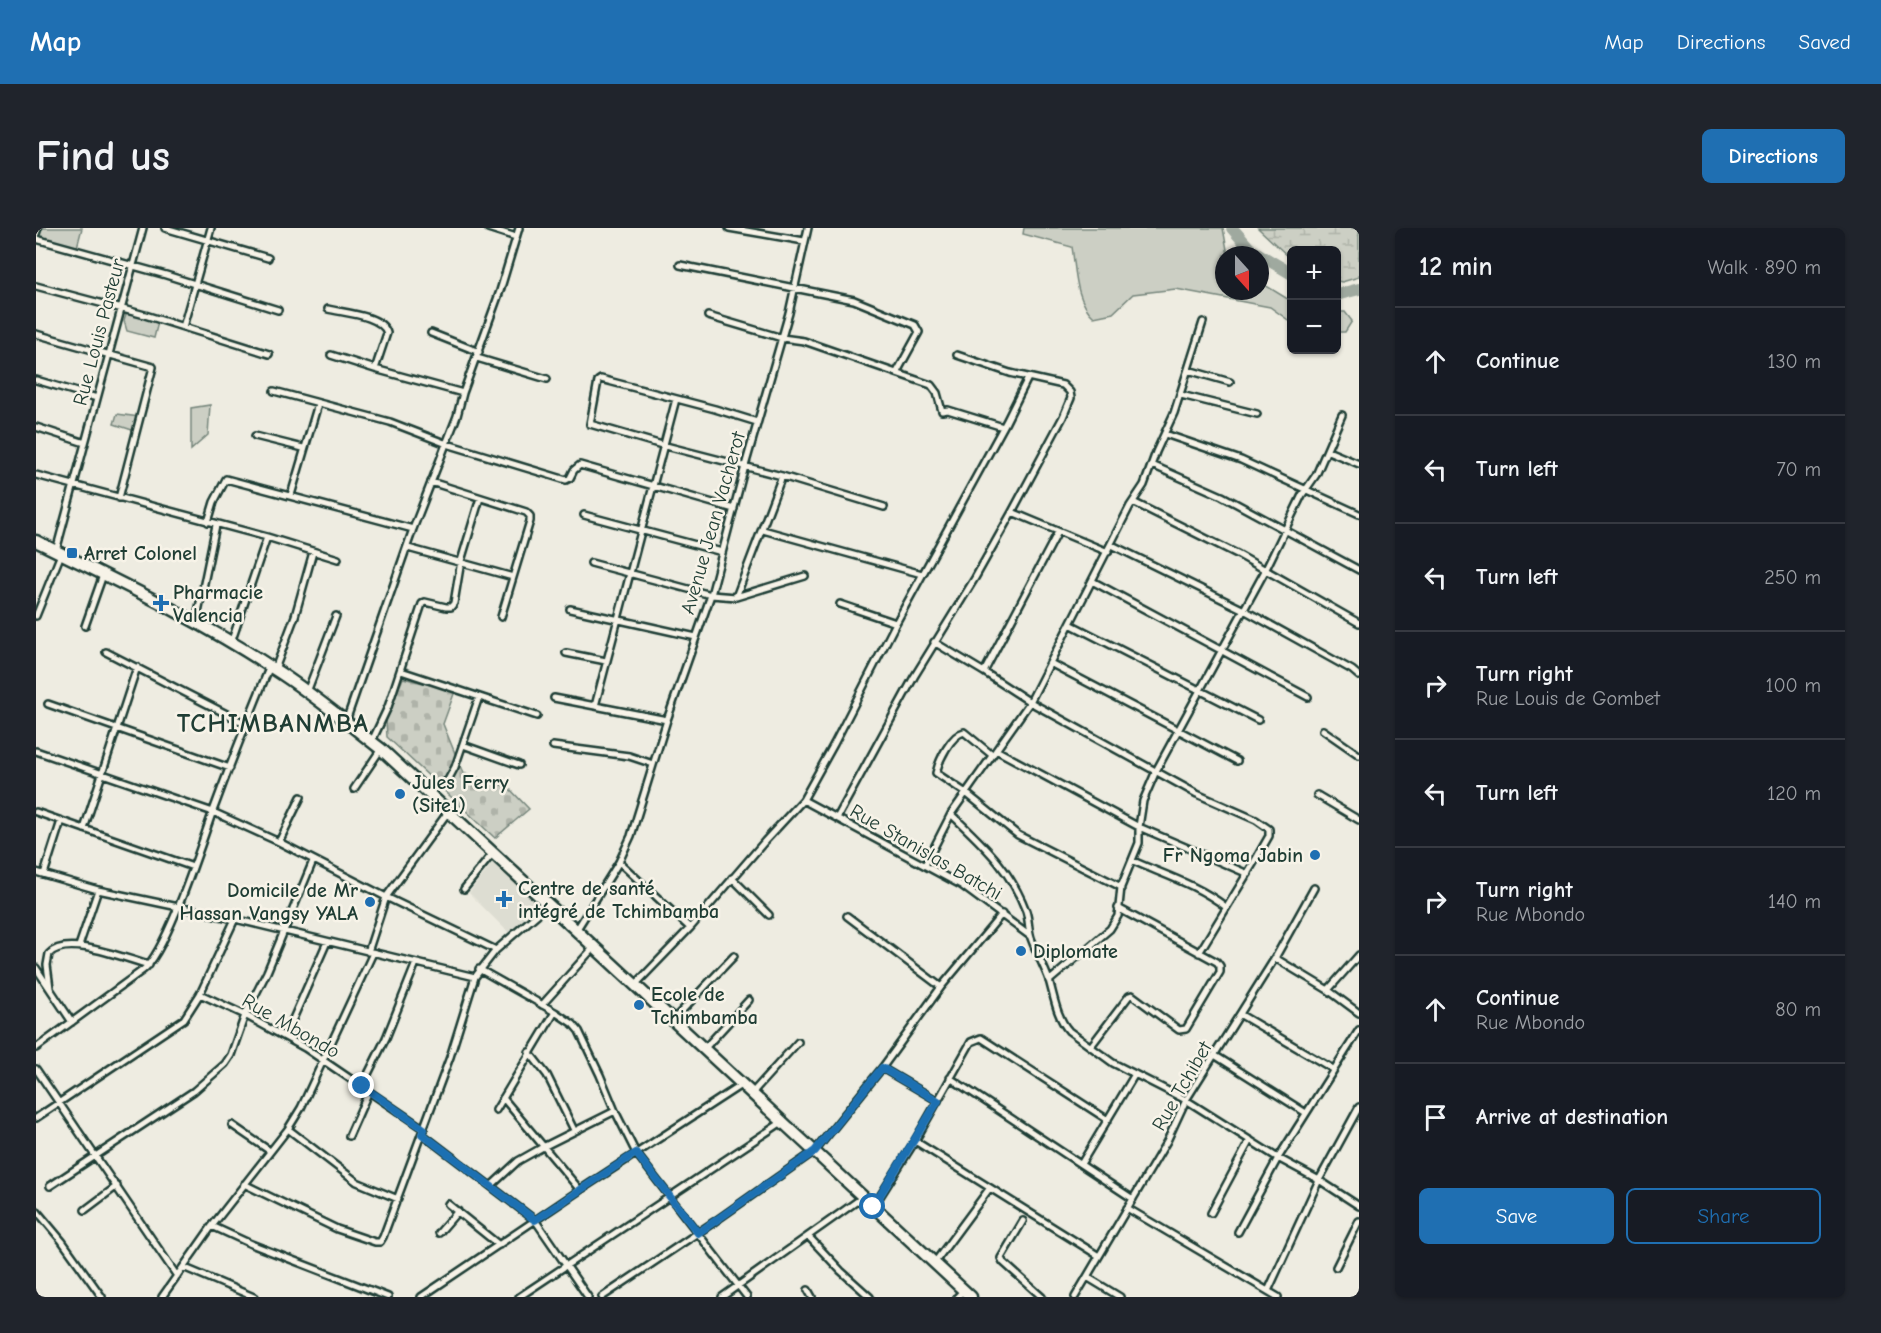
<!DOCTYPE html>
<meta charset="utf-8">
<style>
body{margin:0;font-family:"Comic Neue",sans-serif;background:#20242c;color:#f1f3f6}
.controls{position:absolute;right:18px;top:18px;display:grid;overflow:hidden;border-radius:9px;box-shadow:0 2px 4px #0004}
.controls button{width:54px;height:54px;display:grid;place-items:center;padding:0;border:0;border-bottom:2px solid #363941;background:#171b24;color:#f1f3f6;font:30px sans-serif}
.compass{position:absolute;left:1179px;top:18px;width:54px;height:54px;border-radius:50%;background:#171b24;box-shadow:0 2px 4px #0004;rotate:159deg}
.stop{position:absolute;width:18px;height:18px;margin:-14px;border:4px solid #1f6fb2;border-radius:50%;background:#fff}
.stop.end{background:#1f6fb2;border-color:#fff;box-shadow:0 2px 6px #0008}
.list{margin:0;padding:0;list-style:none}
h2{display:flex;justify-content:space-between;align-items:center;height:78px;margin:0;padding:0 24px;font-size:26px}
h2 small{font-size:20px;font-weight:400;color:#9ea1a6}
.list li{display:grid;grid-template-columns:39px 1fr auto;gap:18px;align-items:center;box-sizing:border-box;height:108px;padding:0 24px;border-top:2px solid #363941}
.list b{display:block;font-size:22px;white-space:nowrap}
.list p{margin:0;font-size:20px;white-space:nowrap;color:#9ea1a6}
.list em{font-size:20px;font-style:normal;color:#9ea1a6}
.actions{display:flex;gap:12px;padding:18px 24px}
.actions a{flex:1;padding:14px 0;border:2px solid #1f6fb2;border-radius:9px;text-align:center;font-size:21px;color:#1f6fb2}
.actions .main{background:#1f6fb2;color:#fff}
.icon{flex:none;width:33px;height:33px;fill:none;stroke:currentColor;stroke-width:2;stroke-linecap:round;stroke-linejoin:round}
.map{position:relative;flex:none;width:1323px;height:1069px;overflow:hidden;border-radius:9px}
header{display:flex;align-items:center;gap:36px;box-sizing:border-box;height:84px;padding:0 30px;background:#1f6fb2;color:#fff}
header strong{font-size:28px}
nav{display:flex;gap:33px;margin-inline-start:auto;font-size:21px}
.intro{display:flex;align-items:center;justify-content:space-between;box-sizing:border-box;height:144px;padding:0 36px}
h1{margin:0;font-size:42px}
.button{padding:15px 27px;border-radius:9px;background:#1f6fb2;color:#fff;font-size:21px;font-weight:700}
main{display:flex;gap:36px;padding:0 36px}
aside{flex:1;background:#171b24;border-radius:9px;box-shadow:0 2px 4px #0004}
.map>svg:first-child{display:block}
.built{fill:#ddddd2}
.green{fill:#cccfc4;stroke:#76867c;stroke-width:1.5}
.wetland{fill:url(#wetland-marsh);stroke:#76867c;stroke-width:1.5}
.cemetery{fill:url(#cemetery-stones);stroke:#76867c;stroke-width:1.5}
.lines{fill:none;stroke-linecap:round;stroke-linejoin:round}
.river{stroke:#9fa99f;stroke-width:12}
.street-casing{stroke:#1f3d34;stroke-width:10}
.highway-casing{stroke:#1f3d34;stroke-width:15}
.street{stroke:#f7f3e8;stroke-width:5}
.highway{stroke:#f7f3e8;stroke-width:10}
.route{stroke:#1f6fb2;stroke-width:8}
.poi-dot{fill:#1f6fb2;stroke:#f7f3e8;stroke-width:2}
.labels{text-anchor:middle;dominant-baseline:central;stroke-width:5;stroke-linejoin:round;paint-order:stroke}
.street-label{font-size:20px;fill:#1f3d34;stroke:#f7f3e8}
.poi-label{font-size:20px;font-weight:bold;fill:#1f3d34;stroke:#f7f3e8;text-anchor:start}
.district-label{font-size:26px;font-weight:bold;letter-spacing:1.5px;fill:#1f3d34;stroke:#f7f3e8}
</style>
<header>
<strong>Map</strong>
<nav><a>Map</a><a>Directions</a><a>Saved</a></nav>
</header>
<div class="intro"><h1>Find us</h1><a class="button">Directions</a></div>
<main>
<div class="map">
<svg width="1323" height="1069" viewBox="0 0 1323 1069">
<defs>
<pattern id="wetland-marsh" width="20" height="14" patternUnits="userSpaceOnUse" patternTransform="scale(1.5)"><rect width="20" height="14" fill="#cccfc4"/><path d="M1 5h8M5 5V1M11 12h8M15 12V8" fill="none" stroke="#afb3a9"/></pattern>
<pattern id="cemetery-stones" width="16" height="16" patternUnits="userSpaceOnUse" patternTransform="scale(1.5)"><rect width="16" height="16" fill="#cccfc4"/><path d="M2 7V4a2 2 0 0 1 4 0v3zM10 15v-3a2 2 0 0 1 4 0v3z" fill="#afb3a9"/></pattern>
</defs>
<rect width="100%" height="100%" fill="#eeece1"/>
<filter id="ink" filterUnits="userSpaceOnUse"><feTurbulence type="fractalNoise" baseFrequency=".0167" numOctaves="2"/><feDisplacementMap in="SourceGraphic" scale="12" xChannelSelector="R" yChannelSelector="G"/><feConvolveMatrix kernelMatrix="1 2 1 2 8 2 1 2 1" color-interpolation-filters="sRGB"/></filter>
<g filter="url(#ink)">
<path class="built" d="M459,632L504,677L475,707L433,665Z"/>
<path class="green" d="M6,0H46L41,19L1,9Z
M988,0H1187L1192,27H1188V63H1224V54L1250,70L1255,72V94L1234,79L1140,61L1097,66L1077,85L1058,89C1039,72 1040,43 1036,19L987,6Z
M91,84L122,94L118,110L91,103L88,93Z
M1301,84H1309L1316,93L1309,104H1301Z
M174,177L172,207L155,222V180Z
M81,186L103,189L99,203L78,196Z"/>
<path class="wetland" d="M1222,0H1323V49L1306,54L1301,53L1300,22H1256L1255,31Z"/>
<path class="cemetery" d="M367,450L419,463L407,496L427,545L472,559L493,581L459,610L351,509L350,492Z"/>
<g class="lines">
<path class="river" d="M1196,0L1214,21L1256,46
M1300,67L1323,61"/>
<g class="street-casing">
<path id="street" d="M129,0L232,30
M452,0L480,9
M693,0L768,13
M0,6L2,0
M0,11L130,47L242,82
M644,37L818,72L879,97L883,104L861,144
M0,58L109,87L233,126
M292,81C308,85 346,87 351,105L339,141
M672,88L746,110L768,113L895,157L901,165L906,183L912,182L967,199
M147,99L175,0
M395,105L443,124
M0,106L117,139L83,270
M295,127L339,141L427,165
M441,130L511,151
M1152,142L1194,154
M0,152L61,170
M238,163L354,194L411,216L530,252L534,250L538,242L544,237L698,281
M1145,167L1221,186
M721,194L679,181L565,151L562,153L554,196L626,217L746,248L848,279
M0,199L49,215
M1129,206L1205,232L1323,286
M219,208L267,220
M1292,223L1323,236
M1116,237L1186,268L1323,342
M0,247L231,309L302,331
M395,254L490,284L494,288V293L465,389
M255,267L282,176
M1097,274L1203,327L1323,395
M976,284L1072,324
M548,287L686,324
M172,294L178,274L190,251L377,301
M727,302L886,346
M1076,317L1208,382L1316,442L1323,448
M372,320L477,349
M20,323L107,0
M555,335L675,367L700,369L769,348
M1056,353L1272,469
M700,369L746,248
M804,376L860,395
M534,381L660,409
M0,388L25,326
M160,394L180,297
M1034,396L1222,492
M49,398L67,347
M898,414L948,444L994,474L1161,566L1220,592L1233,601V608L1217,636L1163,725
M195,415L231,309
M70,424L210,496
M530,425L570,433
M1014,435L1201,533
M239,441L259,388L277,324
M365,443L501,488
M948,444L1022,304
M271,464L300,388
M518,470L631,492
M12,476L194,540
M559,478L640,171
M310,493L377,301L421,188L427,165L464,63L483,0
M1287,502L1323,527
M336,513L352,479L386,376L389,374L410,379H415L418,375L425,333L444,270
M427,517L483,537
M517,518L593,528L617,536
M960,522L1103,599L1212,646
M0,523L177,584L243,614L350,669L460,722
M956,527L928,504C915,507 903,532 900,545L930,565L982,607L1085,659
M318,561L345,521
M392,565L412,552L419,539L443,469
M1281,567L1323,592
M767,572L925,657L994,708
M0,584L157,639
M915,586C947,617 974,640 990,683C993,692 992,701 995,710C1000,724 1008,738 1013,752C1018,769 1021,790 1033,803L1077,835L1150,872L1242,930L1283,952L1323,978
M801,590L878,449L939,350L976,284L1027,189L1035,170L1034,164L1027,157L974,145L921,127
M48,601L101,439
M243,614L265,569
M1097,633C1129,647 1162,657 1190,679
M583,634L654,700
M889,637L915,586L994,474L1094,278L1108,257L1120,224L1138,185L1167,94
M0,644L62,662L199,691L439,749
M8,646L25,593
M696,650L733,687
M428,661L457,625
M811,688L905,759
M541,701L583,634L595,608L631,492L675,367L709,238L753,85L772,0
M43,718L62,662
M332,724L350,669L412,584
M1239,730L1292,762L1323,785
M0,740L36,794
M443,741L519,784L537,796L543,803L564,847L579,883L600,925L711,1069
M1013,753L1074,701L1082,688L1085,659L1103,615V599L1107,573L1120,543L1229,343L1266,267L1280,247L1306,187
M600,756L654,700L729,613L767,572L798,516L860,395L970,194L992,150
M14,760L11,737L13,726C31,706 90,731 113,737
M1292,762L1323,727
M164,766L209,787L269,820L388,901
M506,777L559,718
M1205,787L1297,841
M637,792L698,728
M249,809L291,714
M1055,818L1093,768L1096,767L1143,802L1150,801L1184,744V738L1181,734L1082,680
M0,820L107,742C131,724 165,616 177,583C195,534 214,486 234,438
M668,821L713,772
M493,824L511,847L538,902
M1180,828L1270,885
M846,840L902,873
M0,841L141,1048
M914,850L1097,971
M326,858L350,810L380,735
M716,865L762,814
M467,870L544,962
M460,882L519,784
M0,890L148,791L164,766L199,691
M196,897L234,923
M252,901L321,954L362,971
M386,906L499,992L552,1069
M313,908L333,863
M879,913L1063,1028
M1045,936L1099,846
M208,956L301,1001L339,1014H344L347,1009L414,829L439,749L460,722L512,677
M456,957L482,933L507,919L579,883
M14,958L158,863L189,836L195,827L209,787L231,744L277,633
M412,976L463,1017
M838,978L879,913L935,814L945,810L1072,892
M1091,980L1242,1069
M0,982L26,1013L66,1069
M49,982L81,958
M1175,985L1214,912
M987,993L965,1030L967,1034L1006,1069
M176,998L215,1016L352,1069
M1202,1004L1242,930L1323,802
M403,1005L422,983
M772,1008L805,1043L834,1069
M899,1034L953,961
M147,1039L218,1069
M1300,1039L1323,993
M1051,1049L1084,1069
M772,1062L776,1069
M1232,1063L1283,952L1323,879
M126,1069L176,998L252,901L265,880L337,725
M385,1069L544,962L705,857
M483,1069L746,894
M566,1069L678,994L779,923L846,840L905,759L966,686
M686,1069L827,969
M921,1069L928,1062
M1039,1069L1131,913L1150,872L1239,730L1278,660"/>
</g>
<g class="highway-casing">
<path id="highway" d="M0,313C80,353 163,391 238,441C276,465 310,494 345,521L935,1069"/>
</g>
<use href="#street" class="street"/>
<use href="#highway" class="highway"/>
</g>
</g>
<g class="lines" filter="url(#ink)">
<path class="route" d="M326,858L388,901L386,906L499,992L600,925L662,1005L779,923L846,840L902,873L837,979"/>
</g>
<g class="poi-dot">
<rect x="30" y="319" width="12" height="12" rx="3"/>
<path d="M122 366h6v6h6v6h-6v6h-6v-6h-6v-6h6z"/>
<circle cx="364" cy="566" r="6"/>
<circle cx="1279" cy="627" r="6"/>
<path d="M465 662h6v6h6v6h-6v6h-6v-6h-6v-6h6z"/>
<circle cx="334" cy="674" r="6"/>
<circle cx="985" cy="723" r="6"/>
<circle cx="603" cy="777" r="6"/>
</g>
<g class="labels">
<g class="street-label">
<text transform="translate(63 104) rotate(-75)">Rue Louis Pasteur</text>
<text transform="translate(677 295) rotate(-74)">Avenue Jean Vacherot</text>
<text transform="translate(890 624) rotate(30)">Rue Stanislas Batchi</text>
<text transform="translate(255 798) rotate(30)">Rue Mbondo</text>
<text transform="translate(1146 858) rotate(-60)">Rue Tchibet</text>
</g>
<g class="poi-label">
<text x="48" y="325">Arret Colonel</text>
<text x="137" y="364">Pharmacie<tspan x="137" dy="23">Valencia</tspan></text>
<text x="376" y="554">Jules Ferry<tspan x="376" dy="23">(Site1)</tspan></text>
<text x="1267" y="627" text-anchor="end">Fr Ngoma Jabin</text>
<text x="482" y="660">Centre de santé<tspan x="482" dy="23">intégré de Tchimbamba</tspan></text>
<text x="322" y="662" text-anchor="end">Domicile de Mr<tspan x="322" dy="23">Hassan Vangsy YALA</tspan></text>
<text x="997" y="723">Diplomate</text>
<text x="615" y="766">Ecole de<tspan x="615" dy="23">Tchimbamba</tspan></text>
</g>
<g class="district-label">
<text x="237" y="496">TCHIMBANMBA</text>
</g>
</g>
</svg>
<div class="controls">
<button>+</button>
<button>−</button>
</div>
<svg class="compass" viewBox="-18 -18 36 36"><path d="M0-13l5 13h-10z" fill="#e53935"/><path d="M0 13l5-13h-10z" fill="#9ea1a6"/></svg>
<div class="stop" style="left:837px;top:979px"></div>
<div class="stop end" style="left:326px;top:858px"></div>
</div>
<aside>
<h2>12 min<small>Walk · 890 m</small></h2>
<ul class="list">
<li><svg class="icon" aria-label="ahead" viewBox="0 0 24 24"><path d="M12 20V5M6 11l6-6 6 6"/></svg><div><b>Continue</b></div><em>130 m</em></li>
<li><svg class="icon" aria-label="left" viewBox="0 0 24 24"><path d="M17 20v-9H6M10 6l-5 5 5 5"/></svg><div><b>Turn left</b></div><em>70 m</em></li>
<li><svg class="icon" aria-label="left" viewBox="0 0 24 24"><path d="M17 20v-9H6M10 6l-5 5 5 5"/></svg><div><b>Turn left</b></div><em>250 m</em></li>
<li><svg class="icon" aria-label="right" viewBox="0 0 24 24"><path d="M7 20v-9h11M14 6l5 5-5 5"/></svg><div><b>Turn right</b><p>Rue Louis de Gombet</p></div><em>100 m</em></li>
<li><svg class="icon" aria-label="left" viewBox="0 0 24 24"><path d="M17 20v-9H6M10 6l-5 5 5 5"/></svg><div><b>Turn left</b></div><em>120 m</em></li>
<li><svg class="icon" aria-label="right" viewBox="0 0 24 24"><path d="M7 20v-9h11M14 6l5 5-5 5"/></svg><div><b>Turn right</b><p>Rue Mbondo</p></div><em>140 m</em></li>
<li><svg class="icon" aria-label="ahead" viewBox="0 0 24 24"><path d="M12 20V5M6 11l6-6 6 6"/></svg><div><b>Continue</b><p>Rue Mbondo</p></div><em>80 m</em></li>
<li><svg class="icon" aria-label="arrive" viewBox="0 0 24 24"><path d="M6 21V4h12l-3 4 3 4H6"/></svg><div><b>Arrive at destination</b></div></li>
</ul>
<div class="actions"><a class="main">Save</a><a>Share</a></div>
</aside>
</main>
